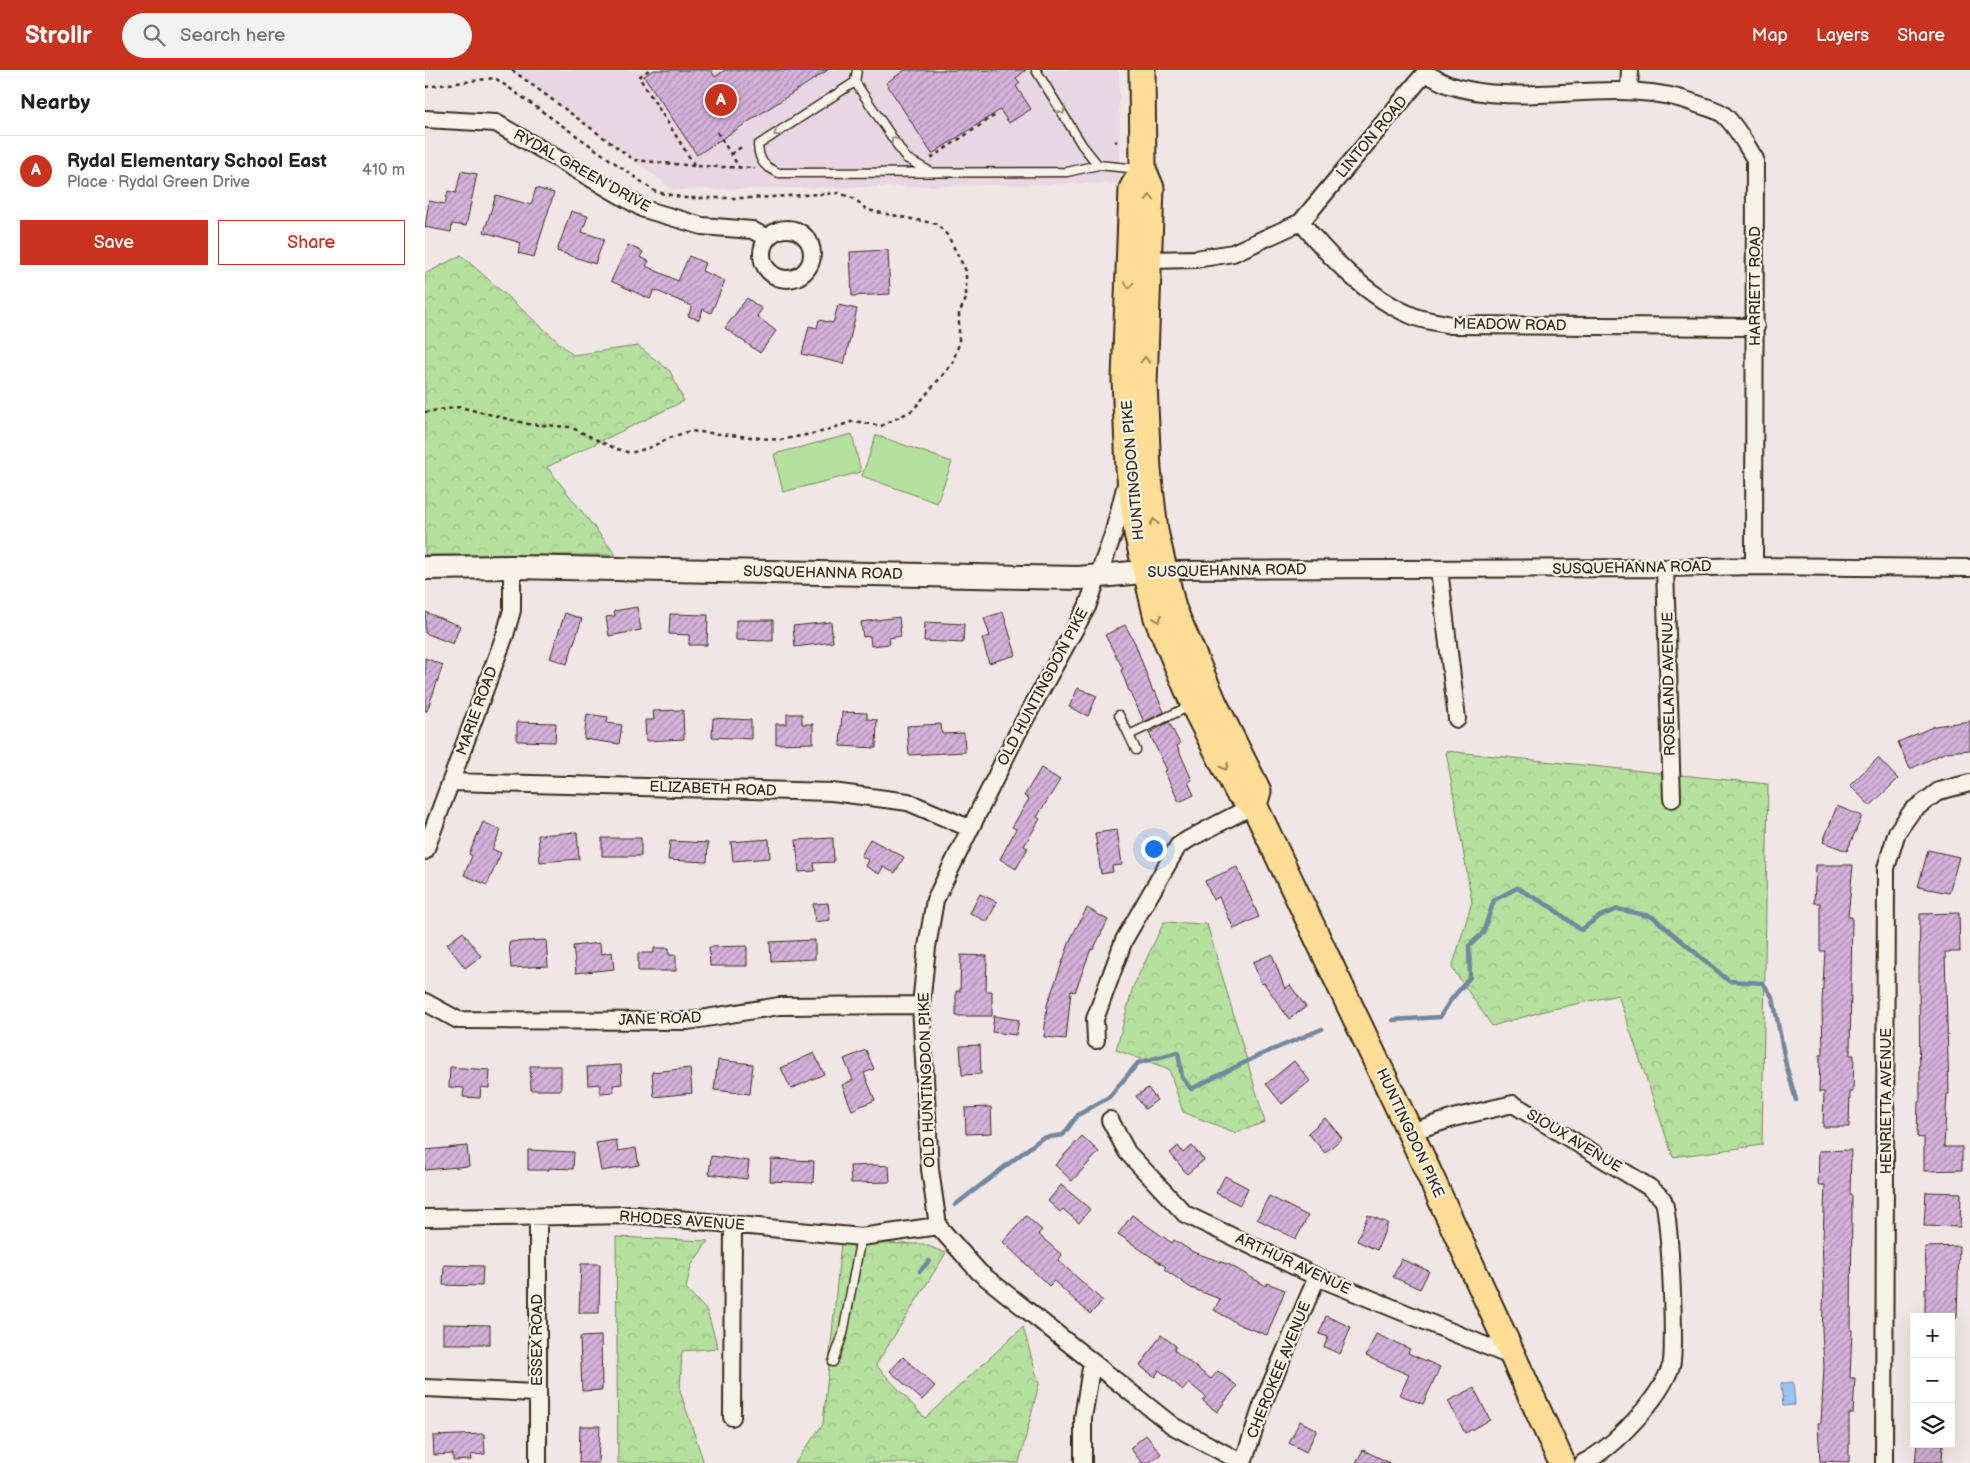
<!DOCTYPE html>
<meta charset="utf-8">
<style>
body{margin:0;font-family:"Balsamiq Sans",sans-serif;background:#f2f2f2;color:#202124}
.controls{position:absolute;right:15px;bottom:15px;display:grid;overflow:hidden;border-radius:0px;box-shadow:0 5px 20px #0002}
.controls button{width:45px;height:45px;display:grid;place-items:center;padding:0;border:0;border-bottom:1px solid #e0e0e0;background:#fff;color:#202124;font:25px sans-serif}
.you{position:absolute;left:728px;top:778px;width:18px;height:18px;margin:-12px;border:4px solid #fff;border-radius:50%;background:#1a73e8;box-shadow:0 0 0 8px #1a73e833}
.badge{display:grid;place-items:center;width:32px;height:32px;border-radius:50%;background:#c8321e;color:#fff;font-size:16px;font-weight:700}
.pin{position:absolute;translate:-50% -50%;border:2px solid #fff;box-shadow:0 1px 5px #0006}
.list{margin:0;padding:0;list-style:none}
h2{display:flex;justify-content:space-between;align-items:center;height:65px;margin:0;padding:0 20px;font-size:21px}
h2 small{font-size:16px;font-weight:400;color:#757577}
.list li{display:grid;grid-template-columns:32px 1fr auto;gap:15px;align-items:center;box-sizing:border-box;height:70px;padding:0 20px;border-top:1px solid #e0e0e0}
.list b{display:block;font-size:19px;white-space:nowrap}
.list p{margin:0;font-size:16px;white-space:nowrap;color:#757577}
.list em{font-size:16px;font-style:normal;color:#757577}
.actions{display:flex;gap:10px;padding:15px 20px}
.actions a{flex:1;padding:11px 0;border:1px solid #c8321e;border-radius:0px;text-align:center;font-size:18px;color:#c8321e}
.actions .main{background:#c8321e;color:#fff}
.icon{flex:none;width:28px;height:28px;fill:none;stroke:currentColor;stroke-width:2;stroke-linecap:round;stroke-linejoin:round}
.map{position:relative;flex:none;width:1545px;height:1393px;overflow:hidden}
header{display:flex;align-items:center;gap:30px;box-sizing:border-box;height:70px;padding:0 25px;background:#c8321e;color:#fff}
header strong{font-size:24px}
nav{display:flex;gap:28px;margin-inline-start:auto;font-size:18px}
.search{width:350px;height:45px;background:#f2f2f2;display:flex;align-items:center;gap:12px;box-sizing:border-box;padding:0 18px;border-radius:28px;color:#757577;font-size:19px}
main{display:flex}
aside{flex:1;background:#fff}
.map>svg:first-child{display:block}
.built{fill:#e8d6e2}
.forest{fill:url(#forest-crowns);stroke:#78855e}
.park{fill:#b5e09e;stroke:#78855e}
.water{fill:url(#water-ripples);stroke:#72879d}
.lines{fill:none;stroke-linecap:round;stroke-linejoin:round}
.stream{stroke:#72879d;stroke-width:4.5}
.building{fill:url(#building-hatch);stroke:#3b2a1e}
.lane-casing{stroke:#3b2a1e;stroke-width:11}
.street-casing{stroke:#3b2a1e;stroke-width:20}
.secondary-casing{stroke:#3b2a1e;stroke-width:26}
.primary-casing{stroke:#3b2a1e;stroke-width:29}
.path{stroke:#3b2a1e;stroke-width:2.5;stroke-dasharray:4 4;stroke-linecap:butt}
.lane{stroke:#f7f3e8;stroke-width:8}
.street{stroke:#f7f3e8;stroke-width:16}
.secondary{stroke:#f7f3e8;stroke-width:22}
.primary{stroke:#fedd96;stroke-width:25}
.oneway{stroke:#998e83}
.oneway2{stroke:#9c845a}
.labels{text-anchor:middle;dominant-baseline:central;stroke-width:4.5;stroke-linejoin:round;paint-order:stroke}
.street-label{font-size:15px;fill:#3b2a1e;stroke:#f7f3e8}
</style>
<header>
<strong>Strollr</strong>
<div class="search"><svg class="icon" aria-label="search" viewBox="0 0 24 24"><circle cx="10" cy="10" r="6"/><path d="M15 15l6 6"/></svg>Search here</div>
<nav><a>Map</a><a>Layers</a><a>Share</a></nav>
</header>
<main>
<aside>
<h2>Nearby<small></small></h2>
<ul class="list">
<li><span class="badge">A</span><div><b>Rydal Elementary School East</b><p>Place · Rydal Green Drive</p></div><em>410 m</em></li>
</ul>
<div class="actions"><a class="main">Save</a><a>Share</a></div>
</aside>
<div class="map">
<svg width="1545" height="1393" viewBox="0 0 1545 1393">
<defs>
<pattern id="forest-crowns" width="20" height="18" patternUnits="userSpaceOnUse" patternTransform="scale(1.25)"><rect width="20" height="18" fill="#b5e09e"/><path d="M2 6a3 3 0 1 1 6 0M12 15a3 3 0 1 1 6 0" fill="none" stroke="#9dc088"/></pattern>
<pattern id="water-ripples" width="26" height="14" patternUnits="userSpaceOnUse" patternTransform="scale(1.25)"><rect width="26" height="14" fill="#97c5f1"/><path d="M2 4q2-2 4 0t4 0M15 11q2-2 4 0t4 0" fill="none" stroke="#83a9ce"/></pattern>
<pattern id="building-hatch" width="6" height="6" patternUnits="userSpaceOnUse" patternTransform="scale(1.25)"><rect width="6" height="6" fill="#d5b1db"/><path d="M-1 1l2-2M0 6l6-6M5 7l2-2" fill="none" stroke="#ae90b1"/></pattern>
</defs>
<rect width="100%" height="100%" fill="#f0e6e5"/>
<filter id="ink" filterUnits="userSpaceOnUse"><feTurbulence type="fractalNoise" baseFrequency=".02" numOctaves="2"/><feDisplacementMap in="SourceGraphic" scale="10" xChannelSelector="R" yChannelSelector="G"/><feConvolveMatrix kernelMatrix="1 2 1 2 8 2 1 2 1" color-interpolation-filters="sRGB"/></filter>
<g filter="url(#ink)">
<path class="built" d="M87,0H694L695,113L249,120Z"/>
<path class="forest" d="M36,185L148,285L213,276L245,301L259,331L122,397L191,485H0V204Z
M1021,681L1343,714L1337,1075L1248,1087L1193,925L1123,940L1067,956L1027,898L1047,832Z
M739,852L782,854L840,1052L811,1063L758,1042L744,999L691,980L708,917Z
M191,1167L283,1171L266,1196L261,1218L282,1241L293,1278L257,1281L255,1321L279,1393H193Z
M416,1173L498,1174L521,1183L451,1295L500,1348L598,1257L614,1314L594,1393H370L398,1354Z"/>
<path class="park" d="M427,364L436,402L358,422L349,384Z
M451,365L527,392L512,433L437,406Z"/>
<path class="water" d="M1368,1312L1370,1335L1358,1336L1356,1313Z"/>
<g class="lines">
<path class="stream" d="M968,950L1015,947L1025,931L1045,907L1044,876L1058,863L1069,830L1092,818L1126,837L1156,860L1175,846L1193,839L1228,847L1304,911L1338,913L1348,928L1361,995L1371,1030
M530,1135L617,1068L638,1065L653,1045L684,1027L713,993L753,982L757,1007L766,1019L835,985L897,959
M495,1201L504,1191"/>
</g>
<path class="building" d="M229,0H286L290,7L300,0H403L272,85L219,6Z
M480,0H601L591,8L595,13L591,16L606,39L584,53L575,40L507,84L461,13Z
M36,101L52,104L41,156L27,154L26,162L0,157L4,131L20,134L23,121L31,123Z
M111,118L129,123L109,187L93,183L96,173L59,162L71,125L106,135Z
M146,141L163,146L157,162L179,169L170,194L132,181Z
M203,175L218,182L215,187L224,191L221,196L253,211L264,186L280,193L277,201L300,211L286,243L278,239L274,250L263,246L267,236L229,220L225,229L186,211Z
M463,180L465,224L427,226L425,182Z
M322,228L337,239L332,246L351,261L335,283L300,258Z
M413,235L432,239L419,294L377,284L384,256L392,258L394,250L408,253Z
M212,537L216,560L184,566L181,547L190,546L189,541Z
M0,542L35,556L28,574L0,563Z
M578,542L591,585L564,593L557,568L565,566L559,548Z
M140,543L157,549L142,594L125,588Z
M245,544L283,545L282,575H264V565L244,564Z
M474,547L476,566L464,568L465,574L446,576L445,566L438,567L436,552Z
M311,550H348V571L311,570Z
M406,552L408,572L370,577L368,556Z
M500,552L539,554L538,573L499,571Z
M700,555L710,573L728,622L730,621L739,642L719,652L705,621H704L696,600L698,599L680,565Z
M0,588L18,595L2,641H0Z
M653,618L672,626L663,646L644,637Z
M258,640L259,669L221,671L220,650H229L228,641Z
M417,642L442,643V649L452,650L451,678L415,676Z
M162,644L183,647L182,653L197,655L194,674L159,669Z
M362,644H377V654H388V673L351,674V654H362Z
M288,648L326,650V669L287,667Z
M1545,651V680L1521,682L1485,699L1473,672L1510,656Z
M92,652L131,653L130,672L92,671Z
M744,652L755,674L752,676L767,710L763,712L769,725L754,732L739,701L742,700L724,663Z
M516,654L517,664L539,663L540,682L484,685L482,656Z
M1453,688L1473,709L1445,736L1425,715Z
M616,698L635,710L612,747L615,749L599,776L603,778L591,799L575,789L591,759L587,757L604,729L599,726Z
M1412,736L1437,746L1422,781L1398,772Z
M58,752L76,760L67,779L76,783L62,815L39,805L47,786L44,784Z
M692,760L697,795L687,796L688,802L676,804L670,763Z
M152,762L154,789L115,792L113,765Z
M177,768H216V786H177Z
M408,768L409,792L389,793L390,801L374,802L371,770Z
M344,769L345,788L308,791L306,772Z
M445,769L479,787L470,803L458,797L454,804L440,796L443,790L436,786Z
M245,771L283,773L282,792L243,790Z
M1503,780L1534,787L1524,823L1493,817Z
M1391,795H1428L1423,847H1427L1425,985H1429L1428,1022H1425L1424,1057H1398L1399,1022H1394L1395,985H1398L1397,932L1400,881H1395V833H1389Z
M812,797L834,847L809,859L794,827L788,830L780,811Z
M555,824L572,832L562,852L545,843Z
M403,833L405,850L390,852L388,834Z
M662,838L683,850L668,880L666,879L650,922L646,921L641,969L619,967L622,935L646,868Z
M1534,843L1535,882H1520L1524,1024H1522L1519,1077H1537V1100L1499,1101V1068L1492,1067L1493,1032H1495L1494,897L1495,844Z
M38,862L56,886L40,898L22,874Z
M121,870L123,896L86,898L84,872Z
M390,870V889L346,891L345,872Z
M175,873L176,884L187,882L189,899L151,903L148,876Z
M322,876V896H285L284,877Z
M229,878H244V885H251V901H213V883H229Z
M847,884L860,919L865,915L881,937L864,949L839,913L836,914L828,892Z
M536,885L562,886L561,921H567V946H531V921H535Z
M569,946L594,950L591,965L567,962Z
M555,975L556,1004L537,1005L535,976Z
M441,980L449,999L439,1003L450,1030L427,1040L417,1015L428,1010L419,989Z
M389,983L399,1004L366,1019L356,998Z
M293,990L328,994L325,1024L289,1020Z
M869,991L885,1011L857,1034L841,1014Z
M196,995L197,1014L188,1015L189,1022L175,1023V1014L163,1015L162,997Z
M105,996H136V1020H106Z
M25,997L65,1000L64,1018L56,1017L55,1028L38,1027L39,1018L24,1017Z
M265,998L267,1023L229,1027L227,1002Z
M723,1018L732,1030L720,1039L711,1026Z
M566,1037L567,1063L541,1064L540,1038Z
M900,1048L917,1068L900,1083L883,1063Z
M657,1066L674,1082L647,1111L630,1095Z
M191,1070L193,1081L211,1078L214,1095L176,1101L171,1073Z
M42,1076L44,1096L0,1100V1080Z
M753,1076L758,1083L767,1076L779,1090L762,1104L745,1083Z
M103,1080L149,1082L148,1099L124,1098V1100H103Z
M1426,1080L1425,1125H1427L1426,1260H1427L1425,1308H1430L1428,1344H1424V1392L1395,1391L1393,1353H1396L1399,1297L1397,1260L1399,1217L1397,1170H1398L1400,1115H1393L1394,1081Z
M286,1086L324,1091L322,1109L284,1104Z
M346,1089L389,1091L388,1113L345,1111Z
M450,1095L464,1096L465,1112L426,1113L425,1096Z
M800,1106L823,1118L815,1135L791,1123Z
M636,1115L665,1139L654,1153L638,1139L635,1142L623,1131Z
M1501,1122L1536,1123L1535,1157L1499,1156Z
M844,1126L883,1146L871,1169L832,1149Z
M707,1145L747,1173L749,1170L768,1182L805,1195L841,1216L842,1213L860,1220L842,1265L815,1255L789,1240L795,1229L766,1218L739,1199L741,1197L693,1164Z
M943,1145L963,1153L952,1180L932,1171Z
M601,1146L617,1160L613,1164L637,1185L633,1190L678,1231L665,1244L629,1211L624,1216L578,1172Z
M1534,1176L1532,1247H1500V1218H1502L1500,1177Z
M976,1189L1004,1201L995,1219L968,1207Z
M156,1194H175L174,1243H154Z
M19,1195L58,1196L57,1216L18,1215Z
M901,1246L926,1257L915,1284L899,1277L903,1267L894,1264Z
M18,1254L65,1255V1274H18Z
M951,1264L985,1279L983,1283L1015,1297L998,1334L975,1325L984,1305L941,1286Z
M736,1265L751,1276L749,1280L786,1309L793,1301L812,1316L792,1342L778,1331L781,1327L764,1313L758,1320L734,1300L730,1307L715,1296Z
M176,1266L177,1320L157,1321L155,1267Z
M478,1287L510,1316L497,1330L465,1301Z
M1049,1318L1065,1350L1040,1363L1023,1331Z
M875,1351L892,1360L881,1382L864,1373Z
M155,1356H175L173,1393H154Z
M59,1364L60,1384L45,1385L46,1390L28,1391V1384L9,1385L8,1366Z
M721,1365L736,1384L724,1393H717L705,1378Z
M1492,1374H1518L1517,1392H1490Z
M938,1380L965,1393H931Z"/>
<g class="lines">
<g class="lane-casing">
<path id="lane" d="M611,0L657,75L673,95
M430,12L432,0
M504,101L481,88L430,12L333,75C334,92 340,97 354,103L642,102L673,95L714,99
M694,645L704,665
M711,680L704,665L765,636
M408,1292L418,1264L436,1167"/>
</g>
<g class="street-casing">
<path id="street" d="M1204,20L1205,0
M0,49L71,53L219,139L277,156L327,160L342,168
M876,152C905,188 945,229 988,246C1000,251 1014,252 1026,255L1331,257
M337 184a25 25 0 1 1 50 0a25 25 0 1 1-50 0Z
M715,187L724,190L771,189L808,183L876,152L1000,3C1008,7 1016,12 1024,15C1103,41 1195,2 1275,35C1283,38 1294,40 1300,46C1312,57 1321,75 1330,89L1329,496
M701,414L688,465L662,537L593,662L510,830L502,877L496,935L505,1099L513,1156L554,1202L748,1356L818,1393
M1240,498L1247,729
M1014,499L1032,649
M739,500L1240,498L1329,496L1545,498
M26,712L407,722L483,732L544,758
M0,781L80,565L87,540V497
M0,932L33,950L263,951L354,936L496,935
M671,970L670,949L699,870L753,776L764,769L829,735
M685,1050L702,1082L760,1144L892,1207L1088,1287
M985,1062L1032,1047L1088,1034L1224,1117C1228,1121 1235,1125 1238,1130C1245,1141 1251,1282 1246,1296C1235,1329 1188,1378 1158,1393
M113,1147V1393
M0,1148L212,1145L436,1167L513,1156
M0,1318L112,1323
M307,1347L308,1154
M658,1393V1348L667,1292
M818,1393L838,1333L892,1207
M1459,1393L1461,798L1472,762L1487,741L1514,721L1545,713"/>
</g>
<g class="secondary-casing">
<path id="secondary" d="M0,498L87,497L654,508L738,500"/>
</g>
<g class="primary-casing">
<path id="primary" d="M717,0L718,99L726,118L719,314L723,400L730,461L748,538L789,633L833,721L829,735
M718,99L707,119L700,309L704,399L712,463L732,548L773,644L813,722L829,735L985,1062L1137,1393"/>
</g>
<path class="path" d="M87,0L209,90L270,96
M224,0L214,7L270,96L330,98
M0,17L70,8L231,122L260,128H328L414,123L430,129L442,140L512,154L523,166L541,201V229L534,243V274L527,294L488,340L456,356L429,351L396,362L355,370L265,361L244,368L224,378L205,383L189,378L145,357L103,354L35,337L0,342
M292,62L314,97
M690,71L692,72
M306,84L318,76
M506,88L572,44"/>
<use href="#lane" class="lane"/>
<use href="#street" class="street"/>
<use href="#secondary" class="secondary"/>
<use href="#primary" class="primary"/>
</g>
<defs><path id="oneway-chevron" d="M-2-3.5L2.5 0L-2 3.5" fill="none" stroke-width="1.6" stroke-linecap="round" stroke-linejoin="round" transform="scale(1.25)"/></defs>
<g class="oneway">
<use href="#oneway-chevron" transform="translate(637 41) rotate(58)"/>
<use href="#oneway-chevron" transform="translate(352 63) rotate(147)"/>
<use href="#oneway-chevron" transform="translate(469 70) rotate(-123)"/>
</g>
<g class="oneway2">
<use href="#oneway-chevron" transform="translate(725 128) rotate(-88)"/>
<use href="#oneway-chevron" transform="translate(704 215) rotate(92)"/>
<use href="#oneway-chevron" transform="translate(720 290) rotate(-88)"/>
<use href="#oneway-chevron" transform="translate(729 452) rotate(-97)"/>
<use href="#oneway-chevron" transform="translate(733 549) rotate(70)"/>
<use href="#oneway-chevron" transform="translate(800 697) rotate(63)"/>
</g>
</g>
<g class="labels">
<g class="street-label">
<text transform="translate(947 67) rotate(-50)">LINTON ROAD</text>
<text transform="translate(157 101) rotate(29)">RYDAL GREEN DRIVE</text>
<text transform="translate(1330 216) rotate(-90)">HARRIETT ROAD</text>
<text transform="translate(1085 255) rotate(1)">MEADOW ROAD</text>
<text transform="translate(708 400) rotate(-95)">HUNTINGDON PIKE</text>
<text transform="translate(1207 498) rotate(-1)">SUSQUEHANNA ROAD</text>
<text transform="translate(802 501) rotate(-1)">SUSQUEHANNA ROAD</text>
<text transform="translate(398 503) rotate(1)">SUSQUEHANNA ROAD</text>
<text transform="translate(1244 614) rotate(-91)">ROSELAND AVENUE</text>
<text transform="translate(618 617) rotate(-62)">OLD HUNTINGDON PIKE</text>
<text transform="translate(52 641) rotate(-70)">MARIE ROAD</text>
<text transform="translate(288 719) rotate(2)">ELIZABETH ROAD</text>
<text transform="translate(235 949) rotate(-2)">JANE ROAD</text>
<text transform="translate(502 1010) rotate(-92)">OLD HUNTINGDON PIKE</text>
<text transform="translate(1461 1031) rotate(-90)">HENRIETTA AVENUE</text>
<text transform="translate(985 1063) rotate(65)">HUNTINGDON PIKE</text>
<text transform="translate(1149 1071) rotate(31)">SIOUX AVENUE</text>
<text transform="translate(257 1151) rotate(4)">RHODES AVENUE</text>
<text transform="translate(868 1194) rotate(25)">ARTHUR AVENUE</text>
<text transform="translate(112 1270) rotate(-90)">ESSEX ROAD</text>
<text transform="translate(854 1300) rotate(-68)">CHEROKEE AVENUE</text>
</g>
</g>
</svg>
<div class="controls">
<button>+</button>
<button>−</button>
<button><svg class="icon" aria-label="layers" viewBox="0 0 24 24"><path d="M12 4l9 5-9 5-9-5zM3 14l9 5 9-5"/></svg></button>
</div>
<div class="you"></div>
<div class="pin badge" style="left:296px;top:30px">A</div>
</div>
</main>
